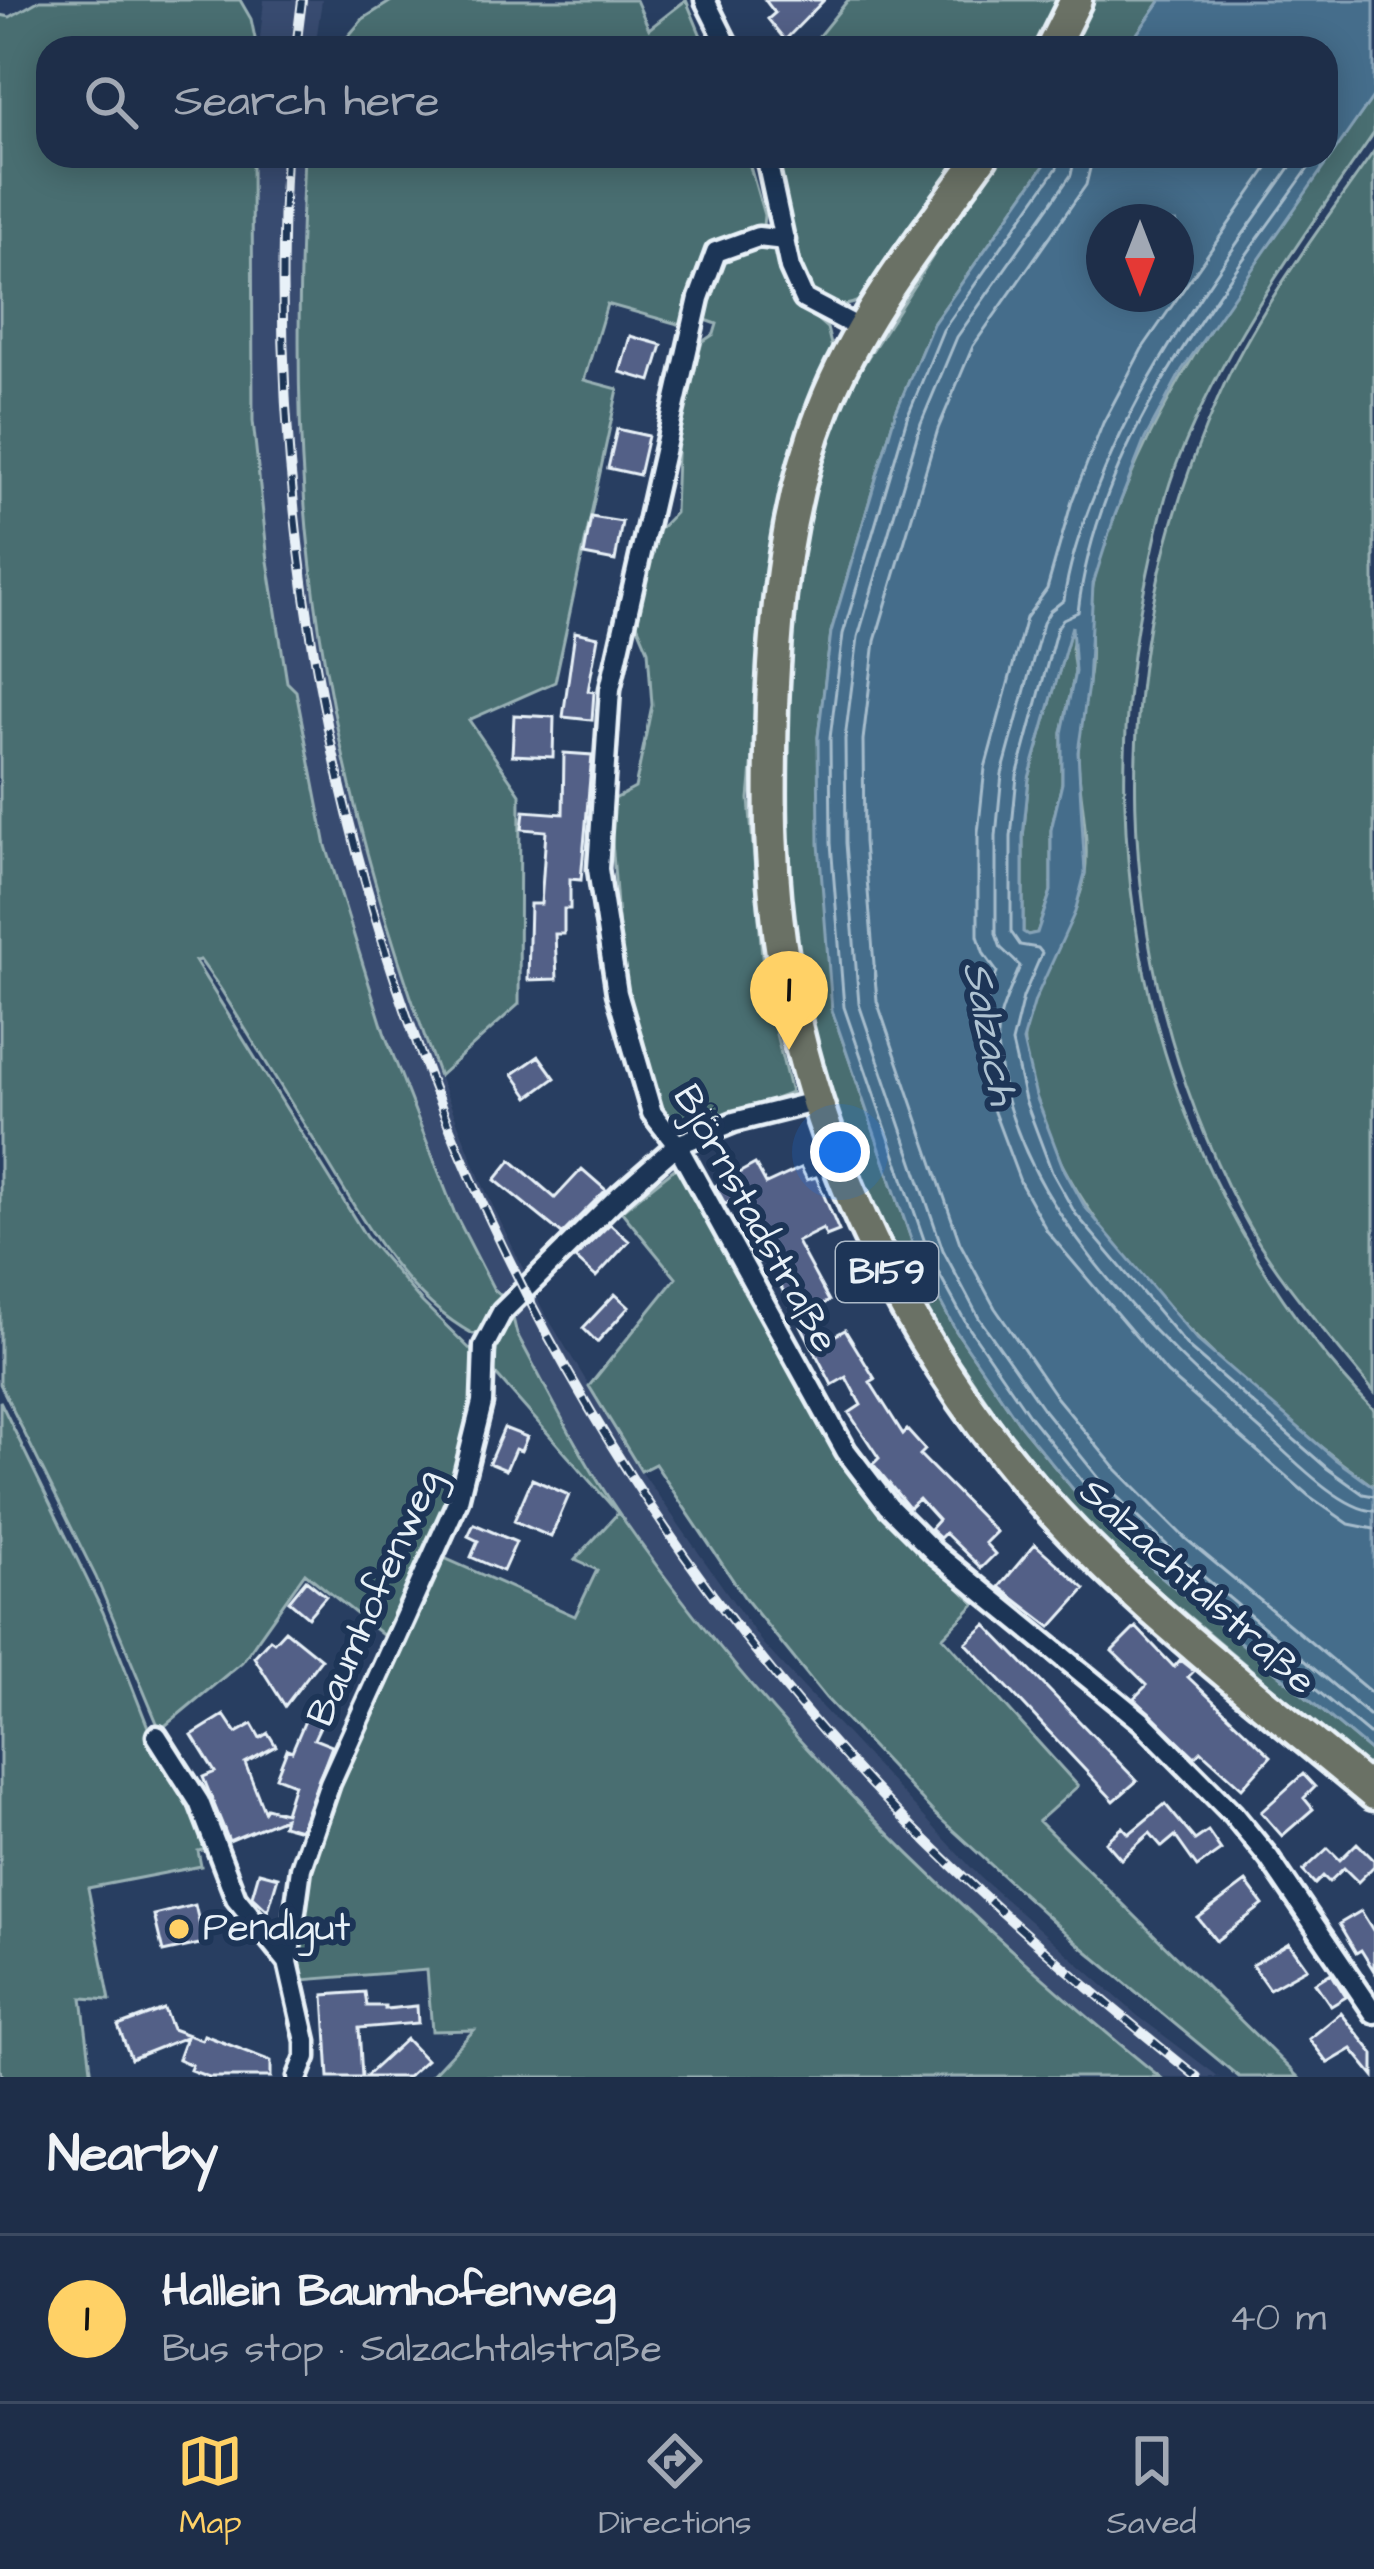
<!DOCTYPE html>
<meta charset="utf-8">
<style>
body{margin:0;font-family:"Architects Daughter",sans-serif;background:#2b3a53;color:#f1f3f6}
.compass{position:absolute;left:1086px;top:204px;width:108px;height:108px;border-radius:50%;background:#1e2e49;box-shadow:0 6px 30px #0003;rotate:180deg}
.you{position:absolute;left:840px;top:1152px;width:42px;height:42px;margin:-30px;border:9px solid #fff;border-radius:50%;background:#1a73e8;box-shadow:0 0 0 18px #1a73e833}
.badge{display:grid;place-items:center;width:78px;height:78px;border-radius:50%;background:#ffd166;color:#111;font-size:39px;font-weight:700}
.pin{position:absolute;translate:-50% -99px;filter:drop-shadow(0 3px 6px #0008)}
.pin::after{content:'';position:absolute;top:63px;width:42px;height:36px;background:inherit;clip-path:polygon(0 0,100% 0,50% 100%)}
.list{margin:0;padding:0;list-style:none}
h2{display:flex;justify-content:space-between;align-items:center;height:156px;margin:0;padding:0 48px;font-size:51px}
h2 small{font-size:39px;font-weight:400;color:#a1a8b4}
.list li{display:grid;grid-template-columns:78px 1fr auto;gap:36px;align-items:center;box-sizing:border-box;height:168px;padding:0 48px;border-top:3px solid #3c4a61}
.list b{display:block;font-size:45px;white-space:nowrap}
.list p{margin:0;font-size:39px;white-space:nowrap;color:#a1a8b4}
.list em{font-size:39px;font-style:normal;color:#a1a8b4}
.icon{flex:none;width:66px;height:66px;fill:none;stroke:currentColor;stroke-width:2;stroke-linecap:round;stroke-linejoin:round}
.map{position:relative;flex:none;width:1374px;height:2077px;overflow:hidden}
.search{position:absolute;background:#1e2e49;box-shadow:0 6px 30px #0003;left:36px;right:36px;top:36px;height:132px;display:flex;align-items:center;gap:30px;box-sizing:border-box;padding:0 42px;border-radius:36px;color:#a1a8b4;font-size:45px}
.sheet{height:324px;background:#1e2e49}
nav{display:flex;justify-content:space-around;align-items:center;box-sizing:border-box;height:168px;border-top:3px solid #3c4a61;background:#1e2e49;font-size:33px;color:#a1a8b4}
nav a{display:grid;justify-items:center;gap:6px}
nav .on{color:#ffd166}
.map>svg:first-child{display:block}
.built{fill:#394b6f}
.green{fill:#496e71;stroke:#98b0b4;stroke-width:3}
.water{fill:#446d8b;stroke:#86a2b7;stroke-width:3;fill-rule:evenodd}
.lines{fill:none;stroke-linecap:round;stroke-linejoin:round}
.shore{stroke:#a6bccc;stroke-width:3}
.building{fill:#536087;stroke:#e8f1f8;stroke-width:3}
.minor-casing{stroke:#e8f1f8;stroke-width:27}
.primary-casing{stroke:#e8f1f8;stroke-width:39}
.minor{stroke:#1d3557;stroke-width:18}
.primary{stroke:#6b7165;stroke-width:30}
.rail-casing{stroke:#e8f1f8;stroke-width:10}
.rail{stroke:#1d3557;stroke-width:6;stroke-dasharray:18;stroke-linecap:butt}
.poi-dot{fill:#ffd166;stroke:#1d3557;stroke-width:4.5}
.labels{text-anchor:middle;dominant-baseline:central;stroke-width:12;stroke-linejoin:round;paint-order:stroke}
.shield{fill:#1d3557;stroke:#abb9c8;stroke-width:3}
.shield-label{font-size:36px;font-weight:bold;fill:#e8f1f8}
.street-label{font-size:39px;fill:#e8f1f8;stroke:#1d3557}
.poi-label{font-size:39px;fill:#e8f1f8;stroke:#1d3557;text-anchor:start}
.water-label{font-size:42px;font-style:italic;fill:#afc3d2;stroke:#1d3557}
</style>
<div class="map">
<svg width="1374" height="2077" viewBox="0 0 1374 2077">
<rect width="100%" height="100%" fill="#283e61"/>
<filter id="ink" filterUnits="userSpaceOnUse"><feTurbulence type="fractalNoise" baseFrequency=".00833" numOctaves="2"/><feDisplacementMap in="SourceGraphic" scale="24" xChannelSelector="R" yChannelSelector="G"/><feConvolveMatrix kernelMatrix="1 2 1 2 8 2 1 2 1" color-interpolation-filters="sRGB"/></filter>
<g filter="url(#ink)">
<path class="built" d="M264,0H322L315,48H259Z
M252,156H304L299,277L304,492L326,666L355,807L408,993L439,1076L481,1181L543,1310L641,1471L763,1644L981,1878L1138,2016L1219,2077H1160L1037,1977L958,1905L803,1746L727,1657L619,1513L560,1415L517,1334L518,1328L501,1293L494,1291L461,1226L384,1032L356,943L326,846L296,691L287,682L268,561L253,421Z"/>
<path class="green" d="M40,0H240L251,19L257,48H48V156H252L253,421L268,561L287,682L296,691L326,846L384,1032L455,1214L494,1290L504,1298L481,1330L473,1334C401,1295 359,1213 317,1145C284,1092 252,1040 220,988L200,960L195,961L366,1237L422,1302L477,1356L475,1400L464,1466L389,1640L305,1573L242,1662L160,1730L96,1577L0,1384V15L10,17Z
M393,0H636L649,29L686,0L706,48H338L363,19Z
M848,0H1059L1033,48H809Z
M1092,0H1161L1127,48H1067Z
M1374,95V133C1302,238 1227,339 1179,458C1163,497 1155,540 1146,581C1082,876 1163,1192 1374,1410V1487C1244,1393 1038,1214 1024,1044C1020,996 1077,927 1085,874C1090,835 1079,796 1078,757C1078,726 1087,698 1090,667C1092,640 1088,613 1093,586C1098,558 1110,527 1121,500C1180,351 1283,225 1374,95Z
M1374,151V1392C1327,1333 1275,1277 1240,1210C1107,955 1102,657 1219,396C1258,308 1320,229 1374,151Z
M304,156H747L764,215L763,227L735,236L685,326L607,304L584,380L618,389L555,682L469,720L520,794L519,1004L439,1076C370,890 318,692 304,493C296,381 299,268 304,156Z
M773,156H962L869,292C849,316 815,304 803,275C788,239 783,194 773,156Z
M997,156H1051L933,324L895,414L831,632L818,737L832,1010L919,1262L956,1331L1021,1426L1082,1500L1155,1571L1374,1754V1773L1149,1583L1072,1509L1010,1434L943,1337L905,1270L871,1200L819,1070L788,916L780,776L797,542L830,432L852,382Z
M757,247L775,251L794,299L827,328L832,349L808,405L783,495L770,574L749,799L765,991L791,1093L710,1124L682,1129L655,1101L623,983L609,802L635,788L652,705L648,650L634,617L652,537L675,513L678,426L702,342L714,334L717,324L703,319L723,257Z
M1072,625L1075,629L1072,649L1075,672L1062,733V783L1051,830V891L1037,933L1027,935L1023,932V837L1029,778Z
M678,1166L841,1454L891,1519L975,1604L943,1637L1078,1786L1039,1821L1298,2077H1239L1077,1943L934,1813L826,1698L745,1598L655,1464L641,1471L589,1386L676,1278L621,1211Z
M513,1318L517,1334C550,1395 581,1459 621,1516C772,1733 956,1911 1160,2077H430L474,2030L432,2031L427,1970L302,1980C279,1851 386,1671 444,1558L575,1616L597,1570L575,1560L618,1513L492,1370L499,1337Z
M0,1401L103,1612L148,1727L197,1805L213,1848L198,1851L201,1866L88,1888L110,2000L82,1998L92,2077H3L0,2069Z"/>
<path class="water" d="M1161,0H1374V95L1182,370L1145,439L1115,515L1093,584L1088,685L1078,752L1085,873L1075,912L1035,1000L1023,1041L1036,1096L1063,1167L1085,1207L1197,1340L1335,1459L1374,1487V1754L1155,1571L1082,1500L1021,1426L956,1331L919,1262L832,1010L819,844L818,737L831,632L895,414L933,324L1051,156H1326V48H1127ZM1176,222V294H1104V222ZM1072,626L1075,672L1062,733V783L1051,830V891L1037,933L1028,935L1023,932V837L1029,778Z"/>
<g class="lines">
<path class="shore" d="M1060,156L1057,168L943,330L907,418L843,634L830,738L831,843L844,1007L930,1257L967,1325L1031,1418L1091,1492L1163,1562L1374,1738
M1075,156L1071,175L957,337L921,423L858,637L845,739L846,843L859,1004L943,1250L979,1318L1043,1409L1102,1482L1173,1551L1374,1719
M1093,156L1086,185L973,346L938,429L875,641L863,740L864,842L877,1001L960,1243L995,1308L1057,1398L1116,1469L1185,1538L1374,1695
M1276,156L1142,349L1103,423L1072,501L1047,589L1026,618L985,768L978,833V936L984,954L997,972L983,1016L979,1048L994,1112L1021,1184L1047,1231L1167,1373L1309,1496L1349,1524L1374,1529
M1298,156C1224,263 1146,364 1098,486C1083,522 1069,561 1064,600L1050,611L1043,623L1002,774L996,836V934L1001,948L1020,966C1011,989 995,1018 997,1044C1009,1199 1153,1337 1264,1433C1290,1456 1340,1509 1374,1511
M1317,156C1220,295 1098,439 1078,612L1063,619L1057,628L1017,776L1011,837V932L1020,945L1038,948L1042,953L1023,997L1012,1043L1025,1100L1052,1172L1075,1213L1189,1348L1328,1469L1363,1494L1374,1496"/>
</g>
<path class="building" d="M765,0H824L785,40L768,19L775,13Z
M630,336L662,345L651,381L620,372Z
M617,429L648,436L639,475L608,468Z
M591,517L622,522L615,561L584,555Z
M575,632L598,637L588,691L594,692L592,720L563,717Z
M514,715L554,717L553,757L512,755Z
M564,753L592,755L581,880L570,879V909H564V934H555L557,979L528,980L530,904H541L546,831L522,829L524,811L563,814Z
M539,1056L555,1078L529,1097L513,1074Z
M511,1160L555,1198L582,1169L606,1190L562,1234L495,1180Z
M755,1164L766,1184L801,1168L807,1180L816,1177L839,1231L826,1236L823,1229L797,1242L829,1301L811,1311L827,1340L845,1330L875,1379L870,1382L903,1434L907,1430L925,1450L920,1455L996,1532L985,1543L995,1554L981,1568L945,1533L940,1538L930,1529L938,1520L919,1499L909,1508L873,1464L879,1458L849,1413L861,1405L846,1377L832,1385L766,1258L757,1263L739,1230L755,1221L741,1196L725,1204L715,1186Z
M610,1224L629,1241L596,1277L575,1258Z
M615,1294L629,1307L597,1342L583,1328Z
M504,1428L527,1437L521,1451L515,1449L506,1470L489,1463Z
M532,1479L569,1495L551,1537L514,1521Z
M474,1524L516,1542L503,1571L471,1557L478,1541L468,1536Z
M1035,1544L1085,1589L1051,1627L999,1587Z
M306,1580L326,1596L308,1617L289,1601Z
M986,1625L1137,1781L1114,1801L966,1643Z
M1136,1627L1174,1667L1180,1660L1194,1671L1188,1677L1271,1756L1242,1788L1201,1751L1195,1757L1134,1698L1147,1685L1112,1651Z
M285,1630L321,1659L285,1706L254,1657L270,1639L274,1642Z
M224,1715L236,1733L252,1724L260,1738L268,1733L276,1746L245,1763L264,1811L266,1808L285,1813L294,1784L276,1777L287,1749L292,1751L307,1716L322,1722L314,1739L332,1746L300,1830L282,1825L284,1818L229,1841L203,1777L215,1772L192,1735Z
M1303,1774L1315,1787L1304,1798L1313,1809L1282,1836L1261,1812Z
M1165,1804L1195,1840L1208,1831L1221,1850L1197,1867L1175,1836L1162,1847L1150,1833L1121,1859L1106,1842L1123,1827L1129,1834Z
M1357,1843L1374,1860V1866L1358,1882L1344,1868L1329,1882L1323,1876L1315,1884L1303,1871L1328,1848L1340,1860Z
M259,1872L278,1877L268,1911L252,1896Z
M1246,1882L1263,1905L1216,1941L1198,1918Z
M195,1905L204,1943L163,1952L154,1915Z
M1361,1911L1374,1932V1971L1361,1950L1356,1953L1339,1924Z
M1289,1943L1307,1968L1269,1989L1252,1965Z
M1331,1973L1346,1997L1331,2006L1315,1983Z
M365,1992L367,2006H385V2009L417,2006L418,2023L359,2028L362,2077H329L324,1995Z
M164,2009L172,2029L202,2040L204,2035L271,2061V2077H209L190,2070L192,2065L178,2059L186,2037L131,2059L118,2026Z
M1341,2013L1374,2054V2076L1352,2049L1328,2063L1309,2039Z
M406,2039L426,2060L407,2077H365Z"/>
<g class="lines">
<g class="minor-casing">
<path id="minor" d="M705,0L729,48
M766,156L790,268L804,299L861,329
M785,240L758,237L716,252L699,298L610,689L598,869L617,993L652,1113L677,1145L846,1451L888,1506L934,1552L1141,1721L1233,1814L1269,1858L1374,2013
M157,1736L199,1802L236,1898L288,1962
M298,2077L306,2057V2041L288,1962L301,1868L330,1783L458,1500L482,1403L484,1346L502,1312L620,1195L677,1145L734,1122L818,1101"/>
</g>
<g class="primary-casing">
<path id="primary" d="M1052,48L1076,0
M982,156C925,236 860,315 824,407C786,503 776,605 772,707C771,755 769,803 772,851C782,1080 879,1306 1025,1480C1126,1600 1255,1694 1374,1794"/>
</g>
<use href="#minor" class="minor"/>
<use href="#primary" class="primary"/>
<g class="rail-casing">
<path id="rail" d="M296,48L302,0
M286,156C253,742 454,1328 851,1763C956,1878 1075,1979 1197,2077"/>
</g>
<use href="#rail" class="rail"/>
</g>
</g>
<circle class="poi-dot" cx="179" cy="1929" r="12"/>
<g class="labels">
<rect class="shield" x="836" y="1242" width="102" height="60" rx="9"/>
<g class="shield-label">
<text x="887" y="1272">B159</text>
</g>
<g class="street-label">
<text transform="translate(755 1219) rotate(61)">Björnstadstraße</text>
<text transform="translate(1197 1587) rotate(42)">Salzachtalstraße</text>
<text transform="translate(375 1598) rotate(-66)">Baumhofenweg</text>
</g>
<g class="poi-label">
<text x="203" y="1929">Pendlgut</text>
</g>
<g class="water-label">
<text transform="translate(989 1033) rotate(79)">Salzach</text>
</g>
</g>
</svg>
<svg class="compass" viewBox="-18 -18 36 36"><path d="M0-13l5 13h-10z" fill="#e53935"/><path d="M0 13l5-13h-10z" fill="#a1a8b4"/></svg>
<div class="you"></div>
<div class="pin badge" style="left:789px;top:1050px">1</div>
<div class="search"><svg class="icon" aria-label="search" viewBox="0 0 24 24"><circle cx="10" cy="10" r="6"/><path d="M15 15l6 6"/></svg>Search here</div>
</div>
<section class="sheet">
<h2>Nearby<small></small></h2>
<ul class="list">
<li><span class="badge">1</span><div><b>Hallein Baumhofenweg</b><p>Bus stop · Salzachtalstraße</p></div><em>40 m</em></li>
</ul>
</section>
<nav>
<a class="on"><svg class="icon" aria-label="map" viewBox="0 0 24 24"><path d="M3 6l6-2 6 2 6-2v14l-6 2-6-2-6 2zM9 4v14M15 6v14"/></svg>Map</a>
<a><svg class="icon" aria-label="directions" viewBox="0 0 24 24"><path d="M12 3l9 9-9 9-9-9zM9 14v-3h6M13 9l2 2-2 2"/></svg>Directions</a>
<a><svg class="icon" aria-label="saved" viewBox="0 0 24 24"><path d="M7 4h10v16l-5-4-5 4z"/></svg>Saved</a>
</nav>
